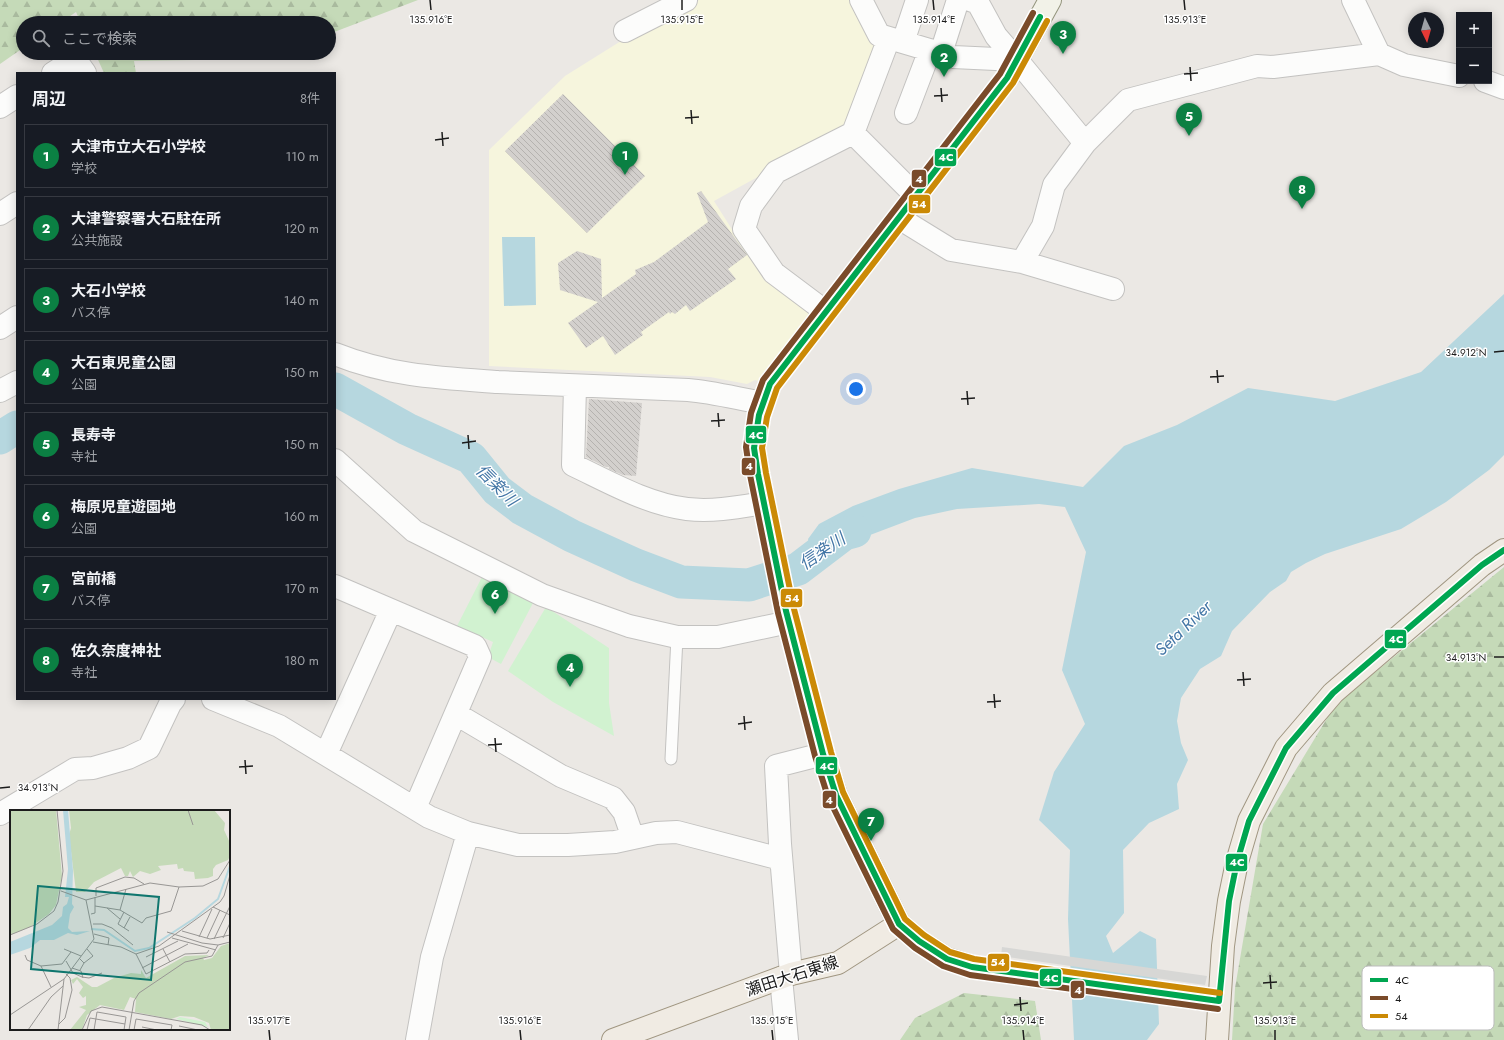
<!DOCTYPE html>
<html lang="ja">
<meta charset="utf-8">
<style>
body{margin:0;font-family:Jost,"Noto Sans JP",sans-serif;background:#242831;color:#f1f3f6}
.controls{position:absolute;right:12px;top:12px;display:grid;overflow:hidden;border-radius:0px;box-shadow:0 2px 10px #0003}
.controls button{width:36px;height:36px;display:grid;place-items:center;padding:0;border:0;border-bottom:1px solid #363941;background:#171b24;color:#f1f3f6;font:20px sans-serif}
.compass{position:absolute;left:1408px;top:12px;width:36px;height:36px;border-radius:50%;background:#171b24;box-shadow:0 2px 10px #0003;rotate:175deg}
.you{position:absolute;left:856px;top:389px;width:14px;height:14px;margin:-10px;border:3px solid #fff;border-radius:50%;background:#1a73e8;box-shadow:0 0 0 6px #1a73e833}
.badge{display:grid;place-items:center;width:26px;height:26px;border-radius:50%;background:#0b8043;color:#fff;font-size:13px;font-weight:700}
.pin{position:absolute;translate:-50% -33px;filter:drop-shadow(0 1px 2px #0008)}
.pin::after{content:'';position:absolute;top:21px;width:14px;height:12px;background:inherit;clip-path:polygon(0 0,100% 0,50% 100%)}
.list{margin:0;padding:0;list-style:none}
h2{display:flex;justify-content:space-between;align-items:center;height:52px;margin:0;padding:0 16px;font-size:17px}
h2 small{font-size:13px;font-weight:400;color:#9ea1a6}
.list li{display:grid;grid-template-columns:26px 1fr auto;gap:12px;align-items:center;box-sizing:border-box;height:64px;margin:0 8px 8px;padding:0 8px;border:1px solid #363941;border-radius:0px}
.list b{display:block;font-size:15px;white-space:nowrap}
.list p{margin:0;font-size:13px;white-space:nowrap;color:#9ea1a6}
.list em{font-size:13px;font-style:normal;color:#9ea1a6}
.icon{flex:none;width:22px;height:22px;fill:none;stroke:currentColor;stroke-width:2;stroke-linecap:round;stroke-linejoin:round}
.map{position:relative;flex:none;width:1504px;height:1040px;overflow:hidden}
.search{position:absolute;background:#171b24;box-shadow:0 2px 10px #0003;left:16px;top:16px;width:320px;height:44px;display:flex;align-items:center;gap:10px;box-sizing:border-box;padding:0 14px;border-radius:22px;color:#9ea1a6;font-size:15px}
.panel{position:absolute;background:#171b24;box-shadow:0 2px 10px #0003;left:16px;top:72px;width:320px;height:628px;border-radius:0px}
.map>svg:first-child{display:block}
.education{fill:#f6f5dd}
.forest{fill:url(#forest-firs)}
.park{fill:#d1f2d0}
.water{fill:#b6d7df}
.pier{fill:#d7d7d5}
.lines{fill:none;stroke-linecap:round;stroke-linejoin:round}
.river{stroke:#b6d7df;stroke-width:33}
.building{fill:url(#building-back-hatch)}
.lane-casing{stroke:#c3c2c0;stroke-width:13}
.street-casing{stroke:#c3c2c0;stroke-width:24}
.secondary-casing{stroke:#93947c;stroke-width:24}
.primary-casing{stroke:#a09681;stroke-width:24}
.lane{stroke:#fcfcfb;stroke-width:11}
.street{stroke:#fcfcfb;stroke-width:22}
.secondary{stroke:#f2f2e8;stroke-width:22}
.primary{stroke:#f0ebe3;stroke-width:22}
.bus-1-casing{stroke:#fff;stroke-width:9}
.bus-2-casing{stroke:#fff;stroke-width:9}
.bus-3-casing{stroke:#fff;stroke-width:9}
.bus-1{stroke:#00a651;stroke-width:6}
.bus-2{stroke:#7a4b2a;stroke-width:6}
.bus-3{stroke:#cb8a06;stroke-width:6}
.ticks{fill:none;stroke:#1c1c1c;stroke-width:1.5}
.labels{text-anchor:middle;dominant-baseline:central;stroke-width:3;stroke-linejoin:round;paint-order:stroke}
.street-label{font-size:16px;fill:#1c1c1c;stroke:#fff}
.water-label{font-size:17px;font-style:italic;fill:#4376a6;stroke:#fff}
.inset-river{fill:none;stroke:#b6d7df;stroke-width:2}
.inset-road{fill:none;stroke:#989694;stroke-width:1}
.view{fill:#0f766e;fill-opacity:0.15;stroke:#0f766e;stroke-width:2}
.inset-edge{fill:none;stroke:#1c1c1c;stroke-width:2}
.key{fill:#fff;stroke:#bbb;stroke-width:1}
.key-label{font-size:11px;fill:#1c1c1c}
.ticks-label{font-size:10px;text-anchor:middle;fill:#1c1c1c;stroke:#fff;stroke-width:3;stroke-linejoin:round;paint-order:stroke}
.line-badge{stroke:#fff;stroke-width:1.5}
.badge-label{font-size:11px;text-anchor:middle;font-weight:bold;fill:#fff}
</style>
<div class="map">
<svg width="1504" height="1040" viewBox="0 0 1504 1040">
<defs>
<pattern id="forest-firs" width="22" height="20" patternUnits="userSpaceOnUse"><rect width="22" height="20" fill="#c5dab8"/><path d="M5 1l3.5 6h-7zM16 11l3.5 6h-7z" fill="#a9ba9e"/></pattern>
<pattern id="building-back-hatch" width="6" height="6" patternUnits="userSpaceOnUse"><rect width="6" height="6" fill="#d3d0cd"/><path d="M-1 5l2 2M0 0l6 6M5-1l2 2" fill="none" stroke="#b5b2af"/></pattern>
</defs>
<rect width="100%" height="100%" fill="#ebe8e4"/>
<path class="education" d="M699,0H854L880,50L850,126L714,201L764,280L811,313L761,382L755,380L747,384L710,377L489,366V150L565,76L629,36Z"/>
<path class="forest" d="M0,0H418L329,34V23H81L76,12L60,23H23V48L0,64Z
M95,53H277L262,59L134,61L136,73H104Z
M1504,567V1040H1232L1235,988L1263,824L1335,705Z
M964,993L1035,1001L1041,1040H900L915,1018Z"/>
<path class="park" d="M482,577L534,601L501,664L488,657L493,642L457,626Z
M546,607L609,648V703L614,736L553,702L508,671Z"/>
<path class="water" d="M502,237H535L536,305L504,306Z
M1504,294V455L1489,470L1446,502L1401,529L1325,554L1306,563L1291,572L1286,581L1270,592L1232,631L1221,656L1200,669L1181,698L1177,721L1181,743L1188,760L1177,784L1179,809L1149,823L1123,850L1124,913L1106,936L1113,953L1140,931L1156,939L1159,1024L1147,1040H1074L1068,919L1070,850L1039,820L1054,772L1085,724L1062,670L1086,552L1065,507L1039,504L957,509L915,518L812,557L808,539L819,524L853,506L899,489L972,468L1083,487L1124,446L1177,425L1248,388L1335,401L1421,372Z"/>
<path class="pier" d="M1002,947L1207,976L1205,985L1001,956Z"/>
<g class="lines">
<path class="river" d="M335,389L407,429L471,458L497,490L522,509L572,536L636,565L681,582L749,585L798,569L844,534L855,531
M0,438L17,427"/>
</g>
<path class="building" d="M563,94L645,176L587,233L505,151Z
M701,191L747,255L728,269L736,279L690,311L686,305L675,314L672,312L670,314L669,312L641,332L643,335L615,355L603,336L586,348L568,323L598,302L560,290L558,263L577,251L601,259L602,298L636,274L635,270L654,262L708,222L697,193Z
M589,399L642,403L636,476L623,475L609,469V467H606L586,457Z"/>
<g class="lines">
<g class="lane-casing">
<path id="lane" d="M671,759L677,637"/>
</g>
<g class="street-casing">
<path id="street" d="M861,0L879,35L953,57L1017,60
M970,0L978,3L996,36L1017,60L1085,143
M1353,0L1379,54L1404,65L1459,76
M625,31L686,0
M889,38L853,133L916,196
M903,42L917,0
M941,53L958,0
M53,73L75,59L85,73
M1485,81L1504,88
M0,107L17,96
M906,113L930,50
M0,214L17,203
M899,218L951,250L1022,262L1113,289
M1022,262L1043,226L1054,185L1085,143L1128,100L1257,66L1273,67L1379,54
M826,312L774,273L744,229L751,206L776,172L853,133
M0,328L17,317
M335,354C390,376 440,378 498,382C561,385 625,387 688,390C713,392 739,399 763,403
M575,386L573,465C609,482 647,504 687,509C713,512 739,507 764,503
M0,391L17,382
M335,460L414,531L542,595L629,626L677,637H718L789,622
M335,586L475,646L480,657L415,808
M213,699L279,726L429,817L468,833L518,845H568L615,842L656,833L677,832L781,859
M456,714L561,776L613,798L624,812L633,838
M326,754L391,610
M0,814L75,769L93,768L128,758L149,748L170,704L174,699
M791,974L780,844L776,766L823,754
M781,978L787,1040
M417,1040L432,957L468,833"/>
</g>
<g class="secondary-casing">
<path id="secondary" d="M899,924L836,795L823,754L786,611L758,474L754,448L759,415L770,384L1007,78L1050,0"/>
</g>
<g class="primary-casing">
<path id="primary" d="M613,1040L791,974L838,963L899,924L919,941L947,959L972,967L1219,1001
M1217,1040L1223,946L1229,901L1237,862L1249,821L1286,748L1333,693L1482,565L1504,550"/>
</g>
<use href="#lane" class="lane"/>
<use href="#street" class="street"/>
<use href="#secondary" class="secondary"/>
<use href="#primary" class="primary"/>
<g class="bus-1-casing">
<path id="bus-1" d="M1040,17L1007,78L770,384L759,415L754,448L758,474L786,611L823,754L836,795L899,924L919,941L947,959L972,967L1219,1001
M1219,1001L1229,901L1237,862L1249,821L1286,748L1333,693L1482,565L1504,550"/>
</g>
<g class="bus-2-casing">
<path id="bus-2" d="M1033,13L1000,74L763,380L751,413L746,447L750,475L778,613L815,756L828,797L893,929L915,948L943,966L970,975L1218,1009"/>
</g>
<g class="bus-3-casing">
<path id="bus-3" d="M1047,21L1013,83L777,388L767,417L762,448L766,473L794,609L831,752L843,792L905,919L924,935L950,952L974,959L1220,993"/>
</g>
<use href="#bus-1" class="bus-1"/>
<use href="#bus-2" class="bus-2"/>
<use href="#bus-3" class="bus-3"/>
</g>
<path class="ticks" d="M430,0L431,10M682,0V10M933,0L934,10M1184,0L1185,10M1190,67L1191,81M1184,74L1198,73M941,88L942,102M934,96L948,95M691,110L692,124M685,118L699,117M442,132L443,146M435,140L449,138M1494,352L1504,351M1217,370L1218,383M1210,377L1224,376M967,391L968,405M961,399L975,398M718,413L719,427M711,421L725,420M468,435L469,449M462,443L476,441M1494,657H1504M1243,672L1244,686M1237,680L1251,679M994,694L995,708M987,702L1001,701M744,716L745,730M738,724L752,722M495,738L496,752M488,745L502,744M245,760L246,774M239,767L253,766M0,788L10,787M1270,975L1271,989M1263,983L1277,982M1020,997L1021,1011M1014,1005L1028,1003M269,1030L270,1040M520,1030L521,1040M772,1030L773,1040M1023,1030L1024,1040M1275,1030V1040"/>
<g class="labels">
<g class="street-label">
<text transform="translate(792 976) rotate(-18)">瀬田大石東線</text>
</g>
<g class="water-label">
<text transform="translate(497 485) rotate(45)">信楽川</text>
<text transform="translate(822 551) rotate(-34)">信楽川</text>
<text transform="translate(1183 628) rotate(-44)">Seta River</text>
</g>
</g>
<g transform="translate(10 810)">
<rect width="220" height="220" fill="#ebe8e4"/>
<path d="M0,0H46L52,66L46,95L39,104L20,117L0,125ZM59,0H204L215,13L214,20L220,33V46L218,50L206,55L203,59V66L198,68L185,69L184,62L174,61L173,58L168,59L167,54L148,56L151,60L140,64L130,61L123,67L120,61L118,66H115L111,58L84,72L75,82H66L59,25L61,18ZM220,133V220H201L199,213L184,207L170,206L161,209L125,202L126,189L120,187L114,200L90,195L77,205L72,220H60L76,200L69,197L76,195V186L73,188L69,183L73,177L67,169L63,174L61,170L67,167L82,177H87L104,168L121,163L131,164V160L136,168L175,146L199,145L193,148L194,150L202,148L211,136Z" fill="#c5dab8"/>
<path d="M170,207L195,212L198,217L166,209Z" fill="#d1f2d0"/>
<path d="M53,0H58L63,61L62,94L64,97L60,104L58,118L62,122L80,121L67,125L58,123L44,130H30L20,138L0,145V132L42,115L52,106L53,97L57,94L59,87H55L58,59Z" fill="#b6d7df"/>
<path class="inset-river" d="M81,119L94,120L125,141L139,138L185,108L208,89L220,56"/>
<path class="inset-road" d="M178,0L183,15M51,81L76,90M86,86V78L115,67L124,68L134,74M76,90L140,73L169,77L193,76L208,69L220,50M85,96L110,100L132,113L136,108L161,101L169,77M203,97L220,105M97,98L110,109M110,100L116,79M114,102L108,114L119,121M81,104L85,103V87M83,114H92L102,118L123,135M114,118L120,107M172,121L200,129L220,125M157,122L192,133L208,135L220,132M84,124L99,128L98,135M0,125L27,114L44,101L48,92L53,61L47,0M189,127L202,99M162,128L206,140M197,128L210,100M213,128L220,113M204,129L220,96M83,132L111,137L126,144L149,136L210,92L214,86L220,65M54,139L71,146M153,139L160,152M126,144L136,164L175,144L197,143L199,140M15,145L17,150L31,156L41,177M136,147L168,131M69,148L74,153L70,160M56,151L63,163L72,167L79,168L92,163M74,153L83,146L77,139M31,156L52,154L61,142M62,158L71,161L73,168M132,158L178,134M0,205L54,169M49,214L55,208L62,180L60,168L56,164M169,216L188,220M132,217L147,220M18,220L41,187L53,176M48,220L54,169L84,129L76,90M72,220L81,201L92,197L192,215L200,220M77,220L80,208L115,214M84,220L87,202L116,207L114,220M119,220L124,191L129,183L175,152L202,146L208,135M124,220L126,209L162,215L161,220"/>
<path class="view" d="M28,76L149,87L141,170L21,159Z"/>
<rect width="220" height="220" class="inset-edge"/>
</g>
<rect x="1362" y="966" width="132" height="64" rx="6" class="key"/>
<rect x="1370" y="978" width="18" height="4" fill="#00a651"/>
<rect x="1370" y="996" width="18" height="4" fill="#7a4b2a"/>
<rect x="1370" y="1014" width="18" height="4" fill="#cb8a06"/>
<g class="key-label">
<text x="1395" y="984">4C</text>
<text x="1395" y="1002">4</text>
<text x="1395" y="1020">54</text>
</g>
<g class="ticks-label">
<text x="431" y="23">135.916°E</text>
<text x="682" y="23">135.915°E</text>
<text x="934" y="23">135.914°E</text>
<text x="1185" y="23">135.913°E</text>
<text x="1466" y="356">34.912°N</text>
<text x="1466" y="661">34.913°N</text>
<text x="38" y="791">34.913°N</text>
<text x="269" y="1024">135.917°E</text>
<text x="520" y="1024">135.916°E</text>
<text x="772" y="1024">135.915°E</text>
<text x="1023" y="1024">135.914°E</text>
<text x="1275" y="1024">135.913°E</text>
</g>
<g class="line-badge">
<rect x="934" y="148" width="23" height="19" rx="4" fill="#00a651"/>
<rect x="911" y="169" width="16" height="19" rx="4" fill="#7a4b2a"/>
<rect x="908" y="194" width="23" height="20" rx="4" fill="#cb8a06"/>
<rect x="745" y="425" width="22" height="19" rx="4" fill="#00a651"/>
<rect x="741" y="457" width="15" height="19" rx="4" fill="#7a4b2a"/>
<rect x="780" y="588" width="23" height="20" rx="4" fill="#cb8a06"/>
<rect x="1384" y="629" width="23" height="20" rx="4" fill="#00a651"/>
<rect x="815" y="756" width="23" height="19" rx="4" fill="#00a651"/>
<rect x="822" y="790" width="15" height="19" rx="4" fill="#7a4b2a"/>
<rect x="1225" y="853" width="23" height="19" rx="4" fill="#00a651"/>
<rect x="987" y="953" width="23" height="19" rx="4" fill="#cb8a06"/>
<rect x="1039" y="968" width="23" height="19" rx="4" fill="#00a651"/>
<rect x="1070" y="980" width="15" height="19" rx="4" fill="#7a4b2a"/>
</g>
<g class="badge-label">
<text x="946" y="161">4C</text>
<text x="919" y="183">4</text>
<text x="919" y="208">54</text>
<text x="756" y="439">4C</text>
<text x="749" y="470">4</text>
<text x="792" y="602">54</text>
<text x="1396" y="643">4C</text>
<text x="827" y="770">4C</text>
<text x="829" y="804">4</text>
<text x="1237" y="866">4C</text>
<text x="998" y="966">54</text>
<text x="1051" y="982">4C</text>
<text x="1078" y="994">4</text>
</g>
</svg>
<div class="controls">
<button>+</button>
<button>−</button>
</div>
<svg class="compass" viewBox="-18 -18 36 36"><path d="M0-13l5 13h-10z" fill="#e53935"/><path d="M0 13l5-13h-10z" fill="#9ea1a6"/></svg>
<div class="you"></div>
<div class="pin badge" style="left:625px;top:175px">1</div>
<div class="pin badge" style="left:944px;top:77px">2</div>
<div class="pin badge" style="left:1063px;top:54px">3</div>
<div class="pin badge" style="left:570px;top:687px">4</div>
<div class="pin badge" style="left:1189px;top:136px">5</div>
<div class="pin badge" style="left:495px;top:614px">6</div>
<div class="pin badge" style="left:871px;top:841px">7</div>
<div class="pin badge" style="left:1302px;top:209px">8</div>
<div class="search"><svg class="icon" aria-label="search" viewBox="0 0 24 24"><circle cx="10" cy="10" r="6"/><path d="M15 15l6 6"/></svg>ここで検索</div>
<section class="panel">
<h2>周辺<small>8件</small></h2>
<ul class="list">
<li><span class="badge">1</span><div><b>大津市立大石小学校</b><p>学校</p></div><em>110 m</em></li>
<li><span class="badge">2</span><div><b>大津警察署大石駐在所</b><p>公共施設</p></div><em>120 m</em></li>
<li><span class="badge">3</span><div><b>大石小学校</b><p>バス停</p></div><em>140 m</em></li>
<li><span class="badge">4</span><div><b>大石東児童公園</b><p>公園</p></div><em>150 m</em></li>
<li><span class="badge">5</span><div><b>長寿寺</b><p>寺社</p></div><em>150 m</em></li>
<li><span class="badge">6</span><div><b>梅原児童遊園地</b><p>公園</p></div><em>160 m</em></li>
<li><span class="badge">7</span><div><b>宮前橋</b><p>バス停</p></div><em>170 m</em></li>
<li><span class="badge">8</span><div><b>佐久奈度神社</b><p>寺社</p></div><em>180 m</em></li>
</ul>
</section>
</div>
